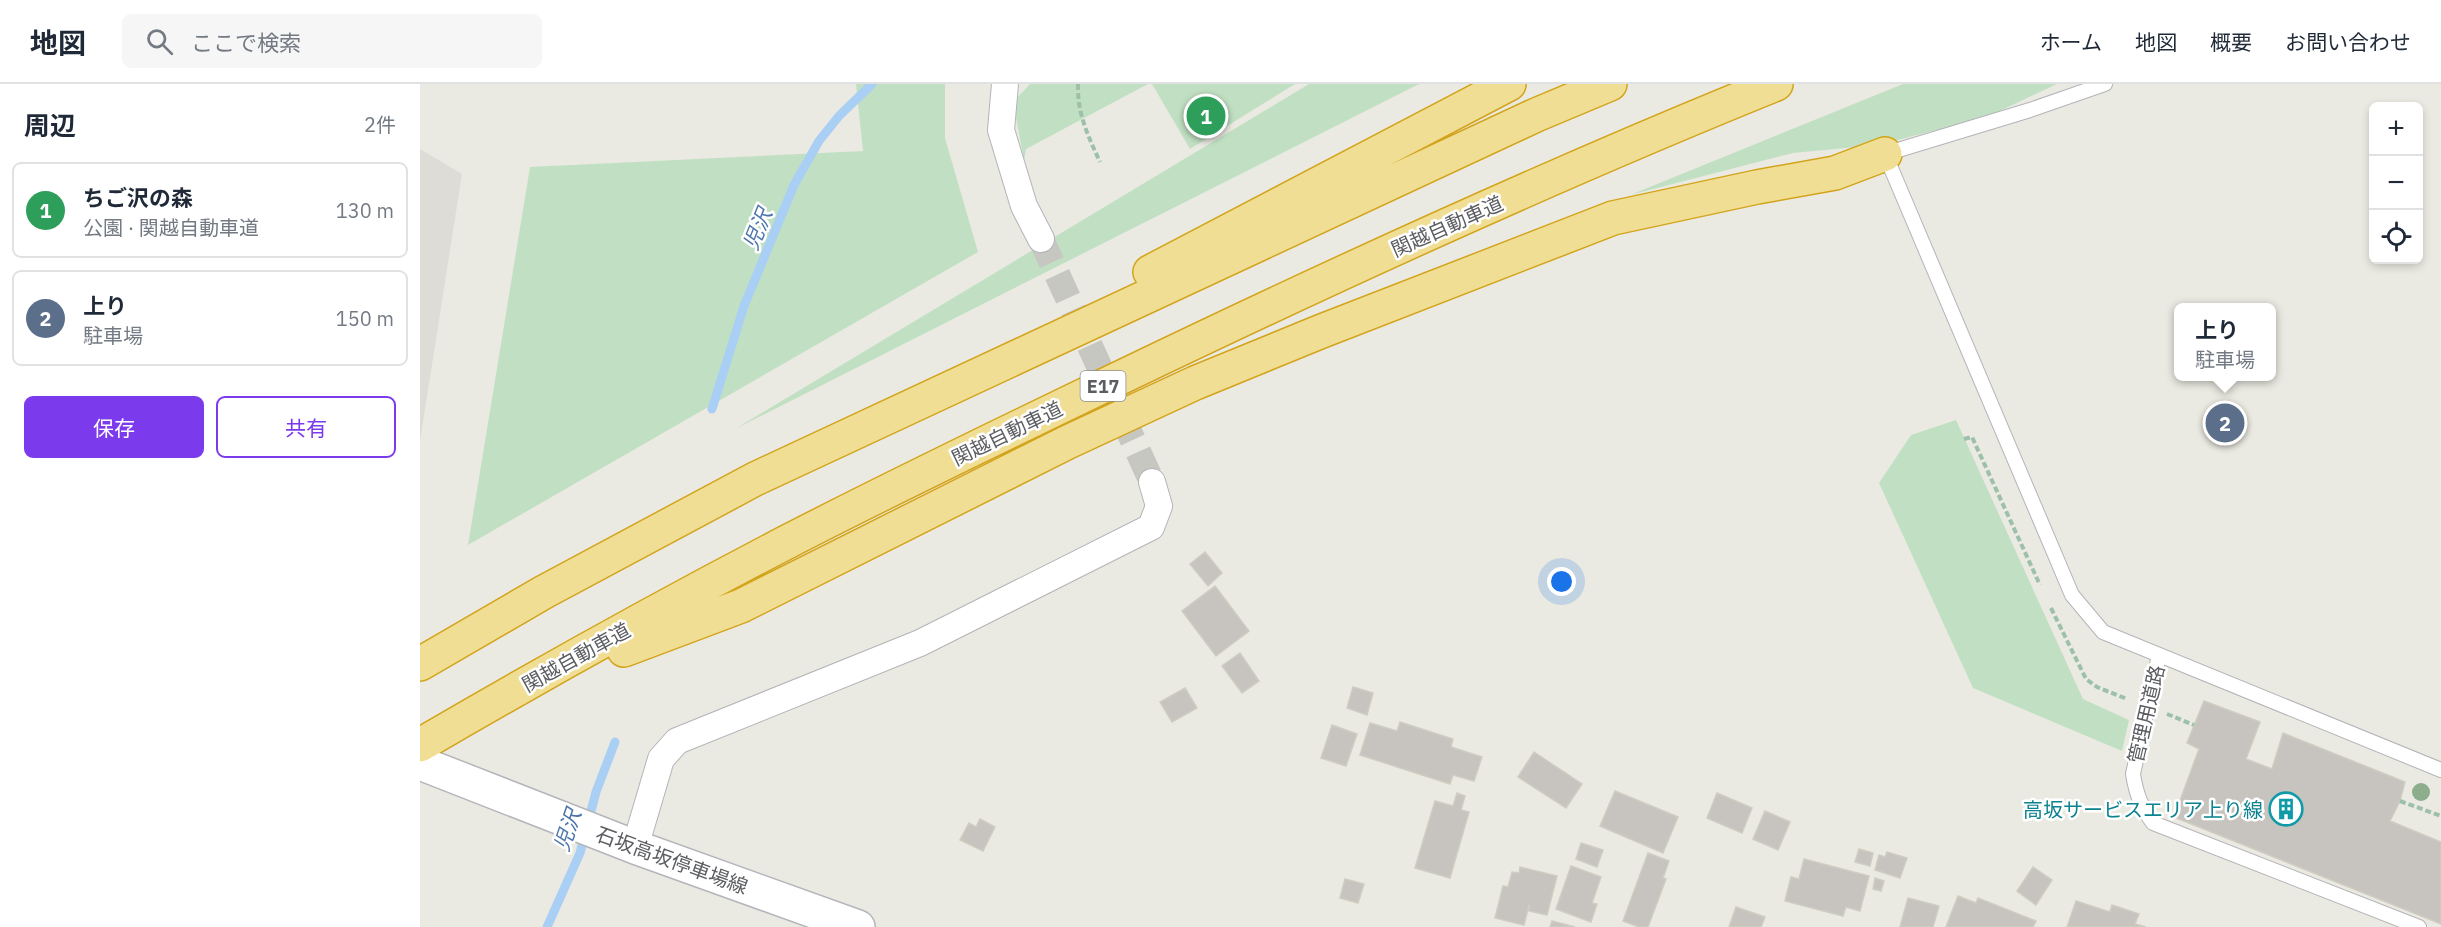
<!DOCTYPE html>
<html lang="ja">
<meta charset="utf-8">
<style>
body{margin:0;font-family:"IBM Plex Sans","Noto Sans JP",sans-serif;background:#f6f6f7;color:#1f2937}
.controls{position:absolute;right:18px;top:18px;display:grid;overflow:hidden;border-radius:9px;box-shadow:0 3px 9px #0003}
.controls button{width:54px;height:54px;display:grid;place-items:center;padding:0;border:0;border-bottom:2px solid #e0e1e3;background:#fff;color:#1f2937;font:30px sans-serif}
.you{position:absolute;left:1142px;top:498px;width:21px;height:21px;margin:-15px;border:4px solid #fff;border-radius:50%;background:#1a73e8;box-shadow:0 0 0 9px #1a73e833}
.badge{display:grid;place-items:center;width:39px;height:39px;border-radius:50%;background:#7c3aed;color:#fff;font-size:20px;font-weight:700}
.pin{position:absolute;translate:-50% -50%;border:3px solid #fff;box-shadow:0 2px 6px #0006}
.popup{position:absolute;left:1754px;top:219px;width:102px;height:78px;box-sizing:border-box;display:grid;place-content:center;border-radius:9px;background:#fff;filter:drop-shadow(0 2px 4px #0005);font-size:20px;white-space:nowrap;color:#747a83}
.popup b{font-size:22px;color:#1f2937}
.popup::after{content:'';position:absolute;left:50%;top:100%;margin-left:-12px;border:12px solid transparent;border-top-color:#fff}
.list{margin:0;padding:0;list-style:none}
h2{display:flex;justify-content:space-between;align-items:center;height:78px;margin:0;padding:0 24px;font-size:26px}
h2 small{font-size:20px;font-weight:400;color:#747a83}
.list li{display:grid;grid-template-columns:39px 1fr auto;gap:18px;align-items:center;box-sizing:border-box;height:96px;margin:0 12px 12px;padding:0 12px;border:2px solid #e0e1e3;border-radius:9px}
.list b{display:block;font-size:22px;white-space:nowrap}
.list p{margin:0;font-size:20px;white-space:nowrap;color:#747a83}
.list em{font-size:20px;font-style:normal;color:#747a83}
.actions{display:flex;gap:12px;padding:18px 24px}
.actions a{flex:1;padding:14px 0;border:2px solid #7c3aed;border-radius:9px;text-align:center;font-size:21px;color:#7c3aed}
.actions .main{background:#7c3aed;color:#fff}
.icon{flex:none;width:33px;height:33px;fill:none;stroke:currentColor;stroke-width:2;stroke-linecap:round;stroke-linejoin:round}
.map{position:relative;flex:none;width:2021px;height:843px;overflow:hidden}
header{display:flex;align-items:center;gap:36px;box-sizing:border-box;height:84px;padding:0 30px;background:#fff;border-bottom:2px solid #e0e1e3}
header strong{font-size:28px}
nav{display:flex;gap:33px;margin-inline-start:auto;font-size:21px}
.search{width:420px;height:54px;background:#f6f6f7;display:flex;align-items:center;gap:15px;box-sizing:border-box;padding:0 21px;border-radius:9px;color:#747a83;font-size:22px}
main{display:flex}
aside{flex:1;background:#fff}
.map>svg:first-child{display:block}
.industrial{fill:#dddcd7}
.green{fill:#c1e0c3}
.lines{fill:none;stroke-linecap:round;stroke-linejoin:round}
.stream{stroke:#aacff4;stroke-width:9}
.building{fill:#c7c4bf;stroke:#cfccc1;stroke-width:1.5}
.minor-tunnel{stroke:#c7c7c2;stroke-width:26;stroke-dasharray:26 13;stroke-linecap:butt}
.service-casing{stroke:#b3b4b8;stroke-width:16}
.minor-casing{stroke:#b3b4b8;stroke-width:28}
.secondary-casing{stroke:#b4b6bb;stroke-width:36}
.motorway-casing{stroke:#d3a41b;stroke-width:36}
.path{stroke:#9cc0a8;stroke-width:4;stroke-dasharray:6 3;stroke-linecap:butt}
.service{stroke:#fff;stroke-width:14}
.minor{stroke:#fff;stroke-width:26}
.secondary{stroke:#fff;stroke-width:33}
.motorway{stroke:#f0de95;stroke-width:33}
.tree{fill:#8cae8c}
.labels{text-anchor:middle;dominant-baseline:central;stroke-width:5;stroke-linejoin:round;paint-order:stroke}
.shield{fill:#fff;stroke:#8c8e90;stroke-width:1.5}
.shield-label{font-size:18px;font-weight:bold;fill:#5b5d61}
.street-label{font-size:20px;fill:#5b5d61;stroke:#fff}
.culture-label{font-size:20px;fill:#0d838f;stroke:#fff;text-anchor:end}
.water-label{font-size:21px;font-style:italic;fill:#4d76ac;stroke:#fff}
</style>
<header>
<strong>地図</strong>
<div class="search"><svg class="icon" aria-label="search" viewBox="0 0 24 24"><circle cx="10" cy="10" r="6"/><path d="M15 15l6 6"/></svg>ここで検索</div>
<nav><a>ホーム</a><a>地図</a><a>概要</a><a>お問い合わせ</a></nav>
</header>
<main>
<aside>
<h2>周辺<small>2件</small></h2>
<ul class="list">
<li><span class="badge" style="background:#2e9e5b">1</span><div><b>ちご沢の森</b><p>公園 · 関越自動車道</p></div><em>130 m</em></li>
<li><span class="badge" style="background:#5c6f8a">2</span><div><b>上り</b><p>駐車場</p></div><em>150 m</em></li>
</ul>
<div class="actions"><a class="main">保存</a><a>共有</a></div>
</aside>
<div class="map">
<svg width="2021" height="843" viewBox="0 0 2021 843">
<rect width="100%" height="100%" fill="#ebeae2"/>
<path class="industrial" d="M0,65L42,90L0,357Z"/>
<path class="green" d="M436,0H525V54L558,168L48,461L110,83L443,67Z
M610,0H728L606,65L604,76L593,18Z
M732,0H875L770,65Z
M889,0H999L315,345Z
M1483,0H1637L1567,33L1458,61L1373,69L1210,111Z
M1536,336L1663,615L1709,636L1702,667L1553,604L1459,399L1491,351Z"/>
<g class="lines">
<path class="stream" d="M292,325L324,222L374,101L399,57L419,32L452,0
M127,843L160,769L176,708L195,658"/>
</g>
<path class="building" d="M785,468L802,489L788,502L770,480Z
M795,502L829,547L796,572L762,527Z
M820,569L839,597L822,609L802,582Z
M933,603L953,609L947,631L927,624Z
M765,604L777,624L752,638L740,618Z
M1784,617L1840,638L1826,675L1852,685L1863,649L1985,698L1980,717L1970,737L2021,758V840L1754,733L1779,665L1767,659Z
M980,638L1033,655L1031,663L1062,673L1054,697L1033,691L1030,700L940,671L950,639L977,647Z
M912,641L937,650L926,682L901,674Z
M1114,668L1162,700L1146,724L1098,693Z
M1195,707L1258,733L1243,769L1180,742Z
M1037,709L1045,712L1041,726L1049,728L1030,794L995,784L1015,717L1033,722Z
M1297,709L1332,724L1322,749L1287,734Z
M1345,727L1370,738L1358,766L1333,755Z
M560,735L575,743L563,767L540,756L549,739L556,743Z
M1161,759L1183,766L1177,783L1156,775Z
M1439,765L1453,769L1450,782L1435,778Z
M1467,768L1487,774L1480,794L1455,786L1459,771L1465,773Z
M1228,769L1249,777L1243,794L1246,795L1228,843H1219L1203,837Z
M1384,775L1449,792L1440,827L1426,823L1423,832L1365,817L1371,793L1379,795Z
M1151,782L1181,793L1172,819L1177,820L1171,838L1136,825Z
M1100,783L1137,792L1127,831L1109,827V821L1104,841L1075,834L1083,802L1088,803L1092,788L1099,789Z
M1613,783L1632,796L1616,821L1597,807Z
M1455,794L1464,797L1461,807L1453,805Z
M925,795L944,800L938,819L920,814Z
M1538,812L1556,819L1558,814L1616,837L1613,843H1526Z
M1488,814L1519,822L1513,843H1480Z
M1656,817L1690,828L1692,821L1719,830L1715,840L1726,843H1647Z
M1316,823L1345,833L1341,843H1309Z
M1132,837L1155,843H1130Z"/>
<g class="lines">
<path class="minor-tunnel" d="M621,155L732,398"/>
<g class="service-casing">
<path id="service" d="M1685,0L1610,26L1465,70L1652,511L1683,548L2021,686
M1739,571L1713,690C1716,709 1721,723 1733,739L1999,843"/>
</g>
<g class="minor-casing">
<path id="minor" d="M585,0L581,46L604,122L621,155
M215,763L241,675L257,657L500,559L731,443L739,422L732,398"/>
</g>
<g class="secondary-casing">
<path id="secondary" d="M0,679L215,763L438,843"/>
</g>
<g class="motorway-casing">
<path id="motorway" d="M730,188L1089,0
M204,566L321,522L648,358L775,299L902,247L1193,134L1337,103L1415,89L1465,70
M0,580L124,508L335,395L1116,31L1190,0
M0,661C120,591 242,523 365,459C477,401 592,346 706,291C920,188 1136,89 1356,0"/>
</g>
<path class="path" d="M658,0C657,29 668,52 680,78
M1544,355L1552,353L1620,501
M1631,524L1666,595L1677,603L1707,615
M1747,630L1774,641
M1980,717L2021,732"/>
<use href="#service" class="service"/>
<use href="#minor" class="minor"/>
<use href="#secondary" class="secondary"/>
<use href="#motorway" class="motorway"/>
</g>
<circle class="tree" cx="2001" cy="708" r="9"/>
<defs>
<g id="building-ring" transform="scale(1.725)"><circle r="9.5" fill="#fff" stroke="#0f9aa8" stroke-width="1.5"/><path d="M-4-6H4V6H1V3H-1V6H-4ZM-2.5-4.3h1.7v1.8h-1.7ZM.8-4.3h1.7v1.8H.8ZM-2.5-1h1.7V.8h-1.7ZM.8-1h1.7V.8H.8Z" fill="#0f9aa8"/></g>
</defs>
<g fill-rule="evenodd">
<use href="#building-ring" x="1866" y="725"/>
</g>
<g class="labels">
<rect class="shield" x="660.5" y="287" width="45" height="30" rx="4.5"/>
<g class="shield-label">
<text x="683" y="302">E17</text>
</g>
<g class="street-label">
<text transform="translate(1027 142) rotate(-24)">関越自動車道</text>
<text transform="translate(587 349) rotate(-26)">関越自動車道</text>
<text transform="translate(156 573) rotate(-29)">関越自動車道</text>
<text transform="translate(1726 630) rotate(-77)">管理用道路</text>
<text transform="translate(252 776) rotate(20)">石坂高坂停車場線</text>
</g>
<g class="culture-label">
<text x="1843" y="725">高坂サービスエリア上り線</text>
</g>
<g class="water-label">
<text transform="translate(337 145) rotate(-68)">児沢</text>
<text transform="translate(147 746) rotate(-71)">児沢</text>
</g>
</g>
</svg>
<div class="controls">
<button>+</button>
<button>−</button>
<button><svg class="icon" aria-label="locate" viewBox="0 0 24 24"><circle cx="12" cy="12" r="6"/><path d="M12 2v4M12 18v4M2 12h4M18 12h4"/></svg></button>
</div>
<div class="you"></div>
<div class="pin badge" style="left:786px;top:32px;background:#2e9e5b">1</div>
<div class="pin badge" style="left:1805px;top:339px;background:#5c6f8a">2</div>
<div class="popup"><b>上り</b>駐車場</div>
</div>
</main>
